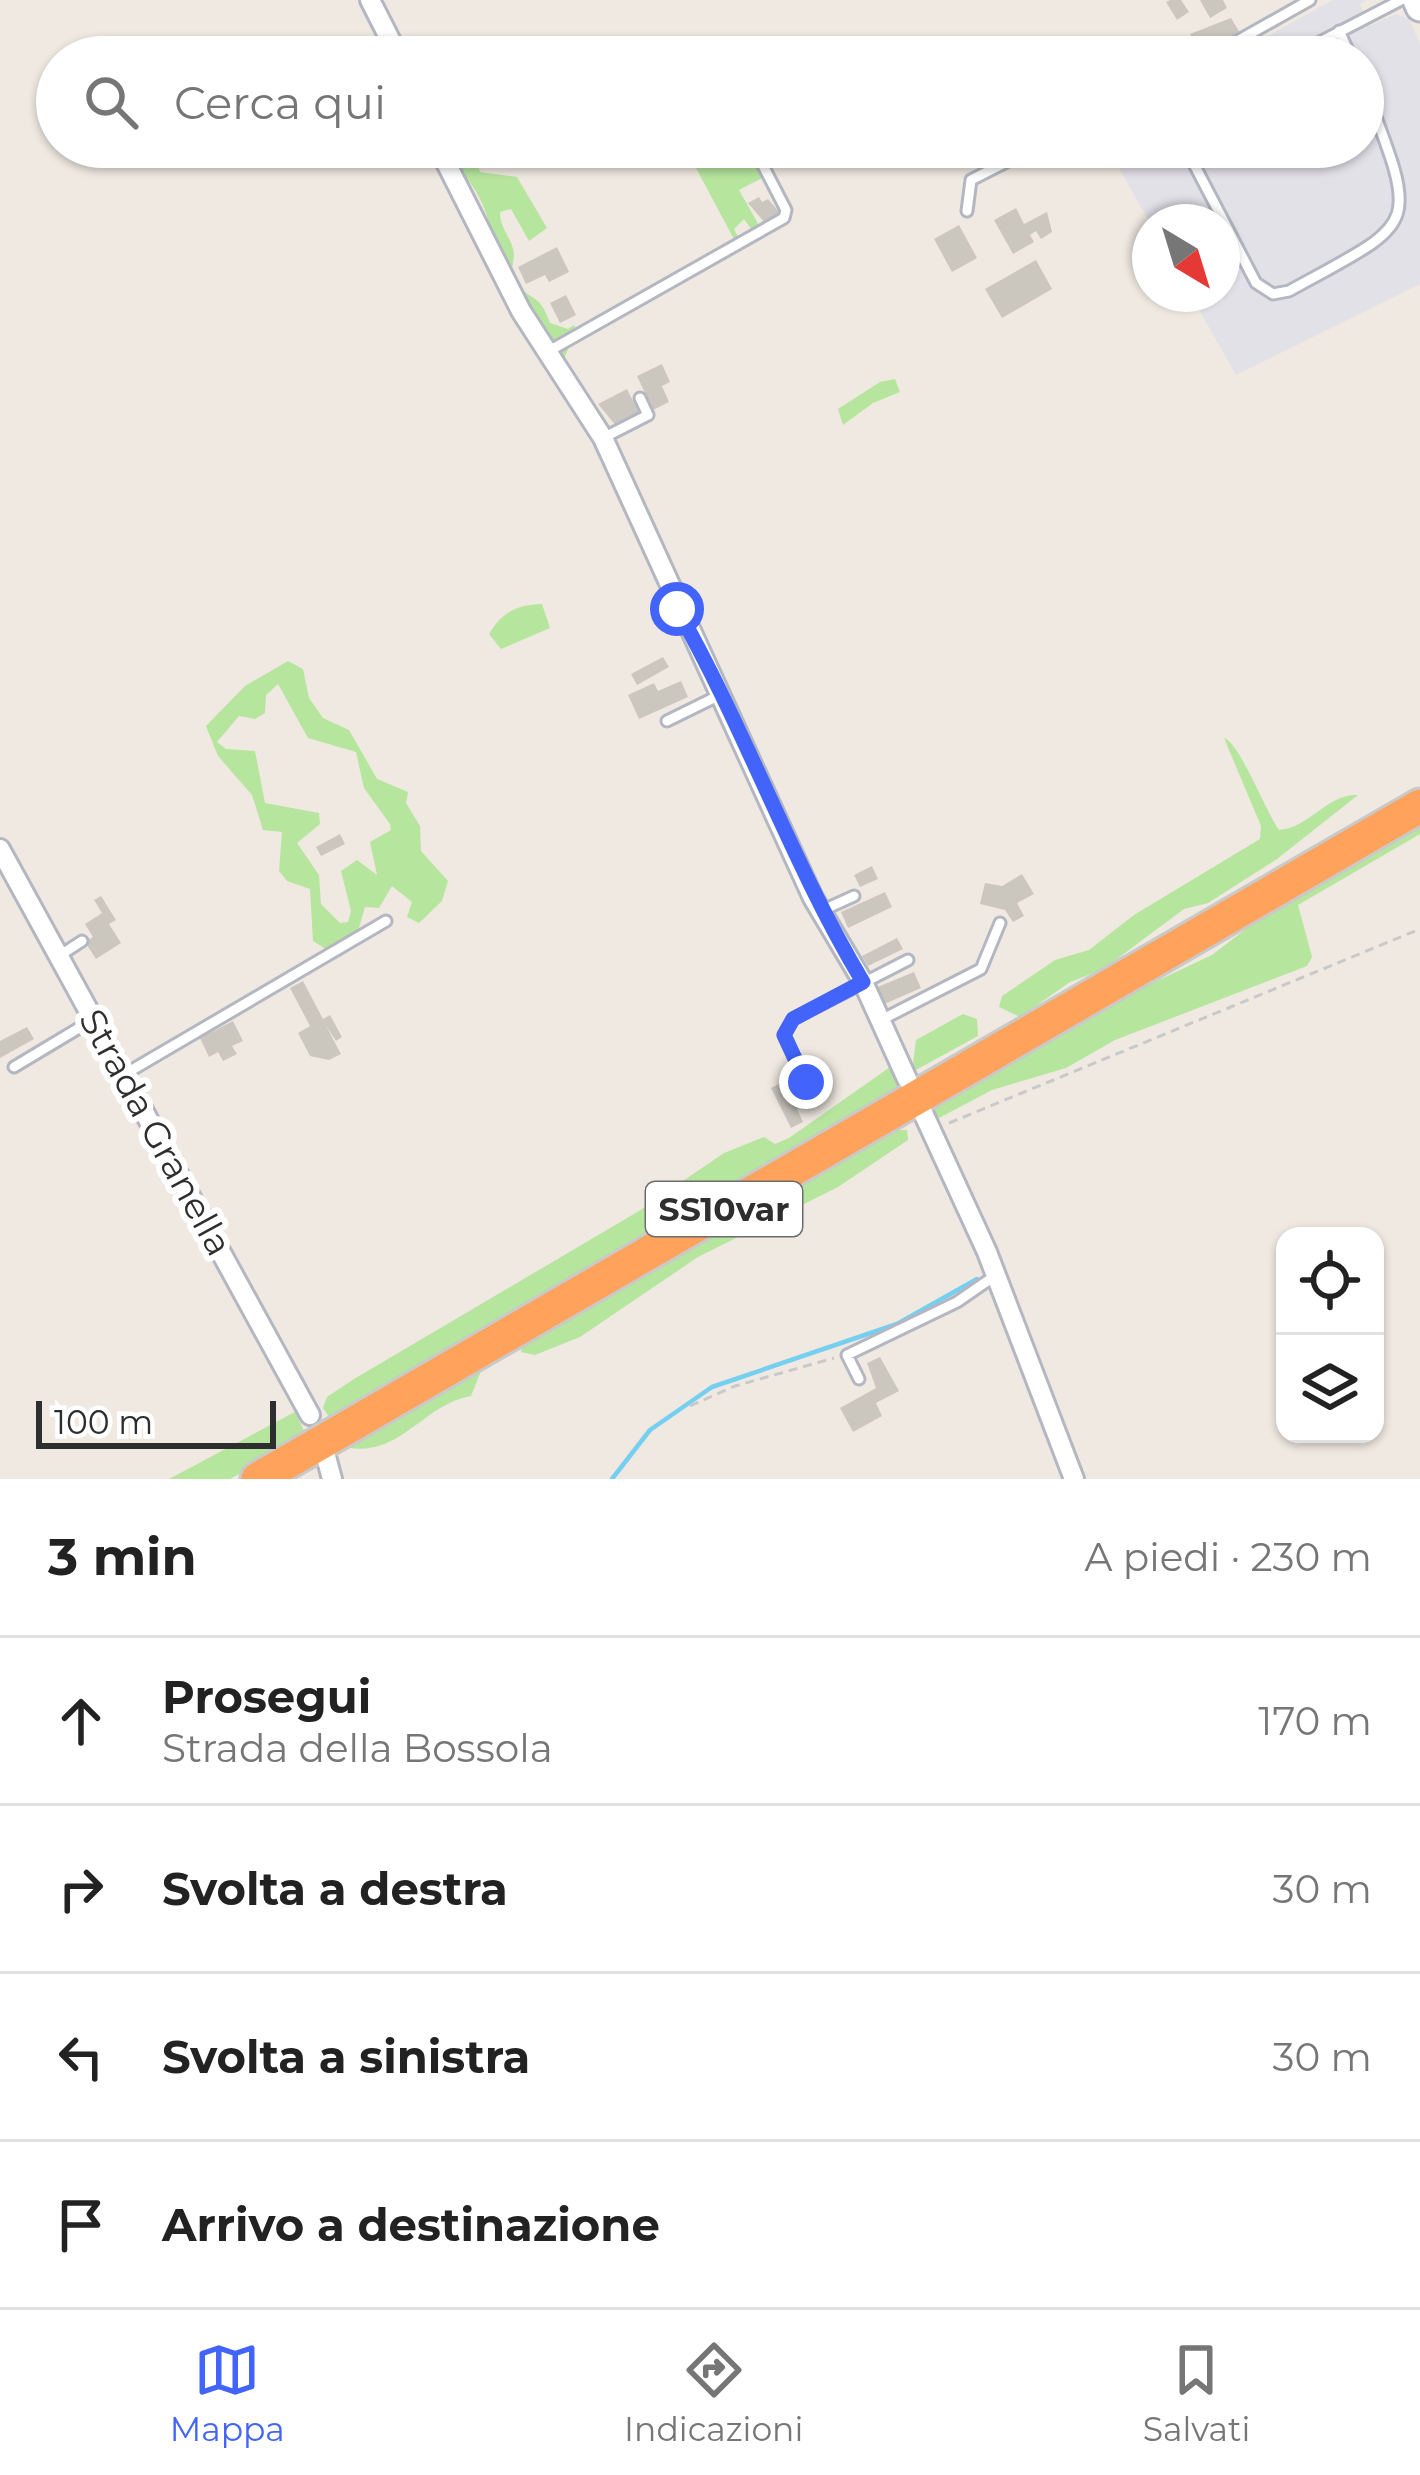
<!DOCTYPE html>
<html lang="it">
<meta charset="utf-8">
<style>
body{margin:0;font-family:Montserrat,sans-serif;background:#f2f2f2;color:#222}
.controls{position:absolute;right:36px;bottom:36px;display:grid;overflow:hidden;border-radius:24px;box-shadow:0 3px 9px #0004}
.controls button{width:108px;height:108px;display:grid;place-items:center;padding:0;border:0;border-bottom:3px solid #e0e0e0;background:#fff;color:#222;font:60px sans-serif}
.compass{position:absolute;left:1132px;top:204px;width:108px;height:108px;border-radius:50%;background:#fff;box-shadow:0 3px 9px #0004;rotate:142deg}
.scale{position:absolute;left:36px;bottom:30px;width:240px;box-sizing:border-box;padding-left:12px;border:6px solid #2e2e2e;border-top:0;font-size:33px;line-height:42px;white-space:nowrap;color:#2e2e2e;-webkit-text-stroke:9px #fff;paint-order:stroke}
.stop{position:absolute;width:36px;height:36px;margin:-27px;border:9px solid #4264fb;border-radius:50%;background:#fff}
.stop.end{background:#4264fb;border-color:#fff;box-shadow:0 3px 12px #0008}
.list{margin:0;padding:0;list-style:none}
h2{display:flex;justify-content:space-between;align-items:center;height:156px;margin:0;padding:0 48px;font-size:51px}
h2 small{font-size:39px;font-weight:400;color:#767676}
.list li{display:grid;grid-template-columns:78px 1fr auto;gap:36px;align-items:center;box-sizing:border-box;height:168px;padding:0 48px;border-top:3px solid #e0e0e0}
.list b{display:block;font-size:45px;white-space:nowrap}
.list p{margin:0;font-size:39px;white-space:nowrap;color:#767676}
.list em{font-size:39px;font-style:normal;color:#767676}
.icon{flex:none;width:66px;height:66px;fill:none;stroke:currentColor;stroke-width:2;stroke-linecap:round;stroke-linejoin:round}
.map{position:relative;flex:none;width:1420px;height:1479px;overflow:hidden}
.search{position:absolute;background:#fff;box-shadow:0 3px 9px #0004;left:36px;right:36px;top:36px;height:132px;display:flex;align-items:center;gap:30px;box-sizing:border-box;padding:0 42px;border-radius:66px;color:#767676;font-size:45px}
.sheet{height:828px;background:#fff}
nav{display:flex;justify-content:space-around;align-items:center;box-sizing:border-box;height:168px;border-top:3px solid #e0e0e0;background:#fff;font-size:33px;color:#767676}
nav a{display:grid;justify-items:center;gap:6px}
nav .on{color:#4264fb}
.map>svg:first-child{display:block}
.industrial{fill:#e3e1e8}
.green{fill:#b6e59e;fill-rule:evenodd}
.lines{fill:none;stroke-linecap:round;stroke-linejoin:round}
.stream{stroke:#75cff0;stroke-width:4.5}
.building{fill:#cbc7bf}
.lane-casing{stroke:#b4b7c1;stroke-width:15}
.street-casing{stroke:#b4b7c1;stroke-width:24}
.secondary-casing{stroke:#b4b7c1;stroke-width:33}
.highway-casing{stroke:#c9c9c9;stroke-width:39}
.path{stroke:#c9c9c9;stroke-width:3;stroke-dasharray:9 6;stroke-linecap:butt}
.lane{stroke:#fff;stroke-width:9}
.street{stroke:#fff;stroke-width:18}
.secondary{stroke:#fff;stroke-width:27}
.highway{stroke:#ffa35c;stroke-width:33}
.route{stroke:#4264fb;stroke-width:15}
.labels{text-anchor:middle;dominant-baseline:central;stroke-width:12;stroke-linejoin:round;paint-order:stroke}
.shield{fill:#fff;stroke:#6d6d6d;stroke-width:3}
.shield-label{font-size:33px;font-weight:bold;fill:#2e2e2e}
.street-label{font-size:36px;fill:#2e2e2e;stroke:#fff}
</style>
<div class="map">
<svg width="1420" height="1479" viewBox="0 0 1420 1479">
<rect width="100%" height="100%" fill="#efe9e1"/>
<path class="industrial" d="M1333,0H1367L1360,4L1369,26L1396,14L1409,19L1420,44V284L1236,375L1190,294H1222V222L1150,223L1107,147H1363V57H1230Z"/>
<path class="green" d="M434,147H473L480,172L517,177L547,228L529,241L511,209L500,212C500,228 509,234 513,249C517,262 505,274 519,287C537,303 540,296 550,323L568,329L574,325L576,330L563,361C505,362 501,244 482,203C471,178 454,165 434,147Z
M734,147H750L766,176L739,190L761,229L754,233L744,219L734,229L740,241L736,243L696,168Z
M895,379L900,392L873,403L843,425L838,409L880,382Z
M542,604L550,628L501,649L489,634C503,611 517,605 542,604Z
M288,661L303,669L309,698L323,718L349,730L377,779L408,792L406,803L420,826L421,851L448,881L442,901L419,923L407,917L412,902L392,886L379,908L365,907L356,938L329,951L313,941L310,889L287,881L279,871L282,832L263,830L252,795L218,756L206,726L245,686ZM278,684L308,738L356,752L364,788L390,824L391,830L370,842L377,875L357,860L341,871L351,911L348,922L340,923L321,904L319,875L297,843L320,824L319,813L265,803L255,751L226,749L217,742L239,716L255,719L265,713L266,695Z
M1224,738C1239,742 1265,810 1279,830C1309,828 1328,793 1358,795L1277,859L1208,903L1184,909L1102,970L1070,982L1020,1017L999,1007L1002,996L1055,960L1089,950L1134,915L1260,839L1261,826Z
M1420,820V834L1298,905L1312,957L1307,966L1115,1040L1066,1068L992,1090L939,1118L930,1112L1110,1003L1212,955L1280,903Z
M963,1014L977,1019L978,1036L912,1072L916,1040Z
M893,1065L901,1086L822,1132L803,1150L734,1182L331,1420L323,1408L327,1397L354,1379L639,1211L724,1153L764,1137L775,1144L789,1138Z
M888,1130H907L908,1140L838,1187L698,1257L580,1337L535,1355L521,1352L523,1342Z
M481,1371L471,1396C422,1404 398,1462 341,1446Z
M295,1412L307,1437L230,1479H169Z"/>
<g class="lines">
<path class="stream" d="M612,1479L650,1430L712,1387L897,1324L977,1279"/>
</g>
<path class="building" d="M1170,0H1181L1189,12L1177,20L1166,2Z
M1200,0H1223L1227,8L1210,18Z
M1231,18L1240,33L1202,55L1190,34Z
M759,197L762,202L768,199L781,214L765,223L748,203Z
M1016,208L1024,224L1047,212L1052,232L1041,239L1036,231L1030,235L1034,242L1013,254L994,220Z
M959,225L977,258L952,272L934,239Z
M557,247L569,272L549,282L545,275L526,284L518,267Z
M1036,260L1052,289L1002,318L985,289Z
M566,295L576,315L560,323L550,303Z
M662,364L670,382L662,386L669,402L653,410L637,376Z
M627,389L640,415L617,427L598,404Z
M663,657L669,667L637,685L631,674Z
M681,681L688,697L639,719L628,695L654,683L658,691Z
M340,834L345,844L321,856L316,847Z
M872,866L878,879L860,887L854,875Z
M1022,874L1034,894L1017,903L1024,916L1013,922L1005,910L980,904L985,883L1002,886Z
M885,892L892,907L848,928L841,912Z
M101,896L116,920L109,924L121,943L96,959L85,942L93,937L85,924L102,913L94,900Z
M897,938L903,949L868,966L862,956Z
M914,972L921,988L882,1005L875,988Z
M303,981L323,1019L330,1015L342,1037L336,1041L326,1026L341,1054L329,1060L310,1056L298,1033L310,1026L290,988Z
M233,1021L243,1041L232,1046L237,1054L223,1061L218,1052L209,1057L200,1038Z
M27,1027L34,1039L0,1058V1041Z
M797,1075L811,1102L797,1109L803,1122L791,1128L771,1088Z
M880,1357L899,1391L876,1403L882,1416L853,1432L840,1408L876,1388L867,1363Z"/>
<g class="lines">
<g class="lane-casing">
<path id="lane" d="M1339,31L1351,57
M1209,57L1310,0
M1291,57L1401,0
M1185,147L1256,283L1273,294L1289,291C1420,219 1420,232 1363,83
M967,211L971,180L1036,147
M549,351L784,218L786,210L754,148
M603,438L648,415L640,398
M667,721L722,694
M821,911L854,896
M59,956L82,941
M881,1020L981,969L1000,923
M14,1067L94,1019
M125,1074L386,921
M805,1082L784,1035L793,1019L908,960
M859,1379L847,1355L957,1302L996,1275"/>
</g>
<g class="street-casing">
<path id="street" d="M370,0L399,57
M438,147L521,311L603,438L813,898L863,982L907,1079
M0,849L310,1415
M919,1104L987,1252L1074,1479
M324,1449L332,1479"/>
</g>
<g class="secondary-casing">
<path id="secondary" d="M1417,0L1420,7"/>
</g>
<g class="highway-casing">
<path id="highway" d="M258,1479L1420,806"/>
</g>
<path class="path" d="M949,1123L1420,929
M690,1406L735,1386L834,1358"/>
<use href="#lane" class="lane"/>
<use href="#street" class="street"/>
<use href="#secondary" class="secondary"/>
<use href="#highway" class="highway"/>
</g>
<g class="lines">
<path class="route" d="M677,609C746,730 791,862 863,982L793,1019L784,1035L806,1082"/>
</g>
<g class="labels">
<rect class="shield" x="646" y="1182" width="156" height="54" rx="9"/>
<g class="shield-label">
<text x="724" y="1209">SS10var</text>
</g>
<g class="street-label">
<text transform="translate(156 1132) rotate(61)">Strada Granella</text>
</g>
</g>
</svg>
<div class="controls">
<button><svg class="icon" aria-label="locate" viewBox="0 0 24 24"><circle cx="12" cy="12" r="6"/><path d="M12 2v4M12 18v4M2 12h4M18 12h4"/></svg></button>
<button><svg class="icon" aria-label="layers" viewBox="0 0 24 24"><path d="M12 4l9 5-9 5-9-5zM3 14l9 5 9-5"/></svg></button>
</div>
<svg class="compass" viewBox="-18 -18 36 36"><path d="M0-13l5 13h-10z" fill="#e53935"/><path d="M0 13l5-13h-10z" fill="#767676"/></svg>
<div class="scale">100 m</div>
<div class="stop" style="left:677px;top:609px"></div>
<div class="stop end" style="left:806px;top:1082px"></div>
<div class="search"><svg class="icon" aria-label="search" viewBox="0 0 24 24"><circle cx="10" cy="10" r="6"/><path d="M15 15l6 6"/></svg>Cerca qui</div>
</div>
<section class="sheet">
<h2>3 min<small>A piedi · 230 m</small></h2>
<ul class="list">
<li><svg class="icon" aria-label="ahead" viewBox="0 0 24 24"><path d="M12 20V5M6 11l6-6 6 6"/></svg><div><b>Prosegui</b><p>Strada della Bossola</p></div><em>170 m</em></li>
<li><svg class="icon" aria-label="right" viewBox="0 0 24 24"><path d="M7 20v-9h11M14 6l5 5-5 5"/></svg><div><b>Svolta a destra</b></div><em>30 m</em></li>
<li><svg class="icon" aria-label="left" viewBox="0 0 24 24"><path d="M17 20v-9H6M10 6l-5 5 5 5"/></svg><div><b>Svolta a sinistra</b></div><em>30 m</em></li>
<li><svg class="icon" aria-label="arrive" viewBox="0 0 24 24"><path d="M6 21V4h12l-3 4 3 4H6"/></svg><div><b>Arrivo a destinazione</b></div></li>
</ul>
</section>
<nav>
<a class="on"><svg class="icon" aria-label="map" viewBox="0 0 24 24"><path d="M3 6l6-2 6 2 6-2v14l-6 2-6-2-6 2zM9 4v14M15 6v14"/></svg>Mappa</a>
<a><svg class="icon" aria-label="directions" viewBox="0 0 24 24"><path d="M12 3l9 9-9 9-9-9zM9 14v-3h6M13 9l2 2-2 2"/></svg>Indicazioni</a>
<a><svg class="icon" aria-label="saved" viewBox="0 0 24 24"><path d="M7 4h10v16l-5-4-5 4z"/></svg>Salvati</a>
</nav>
